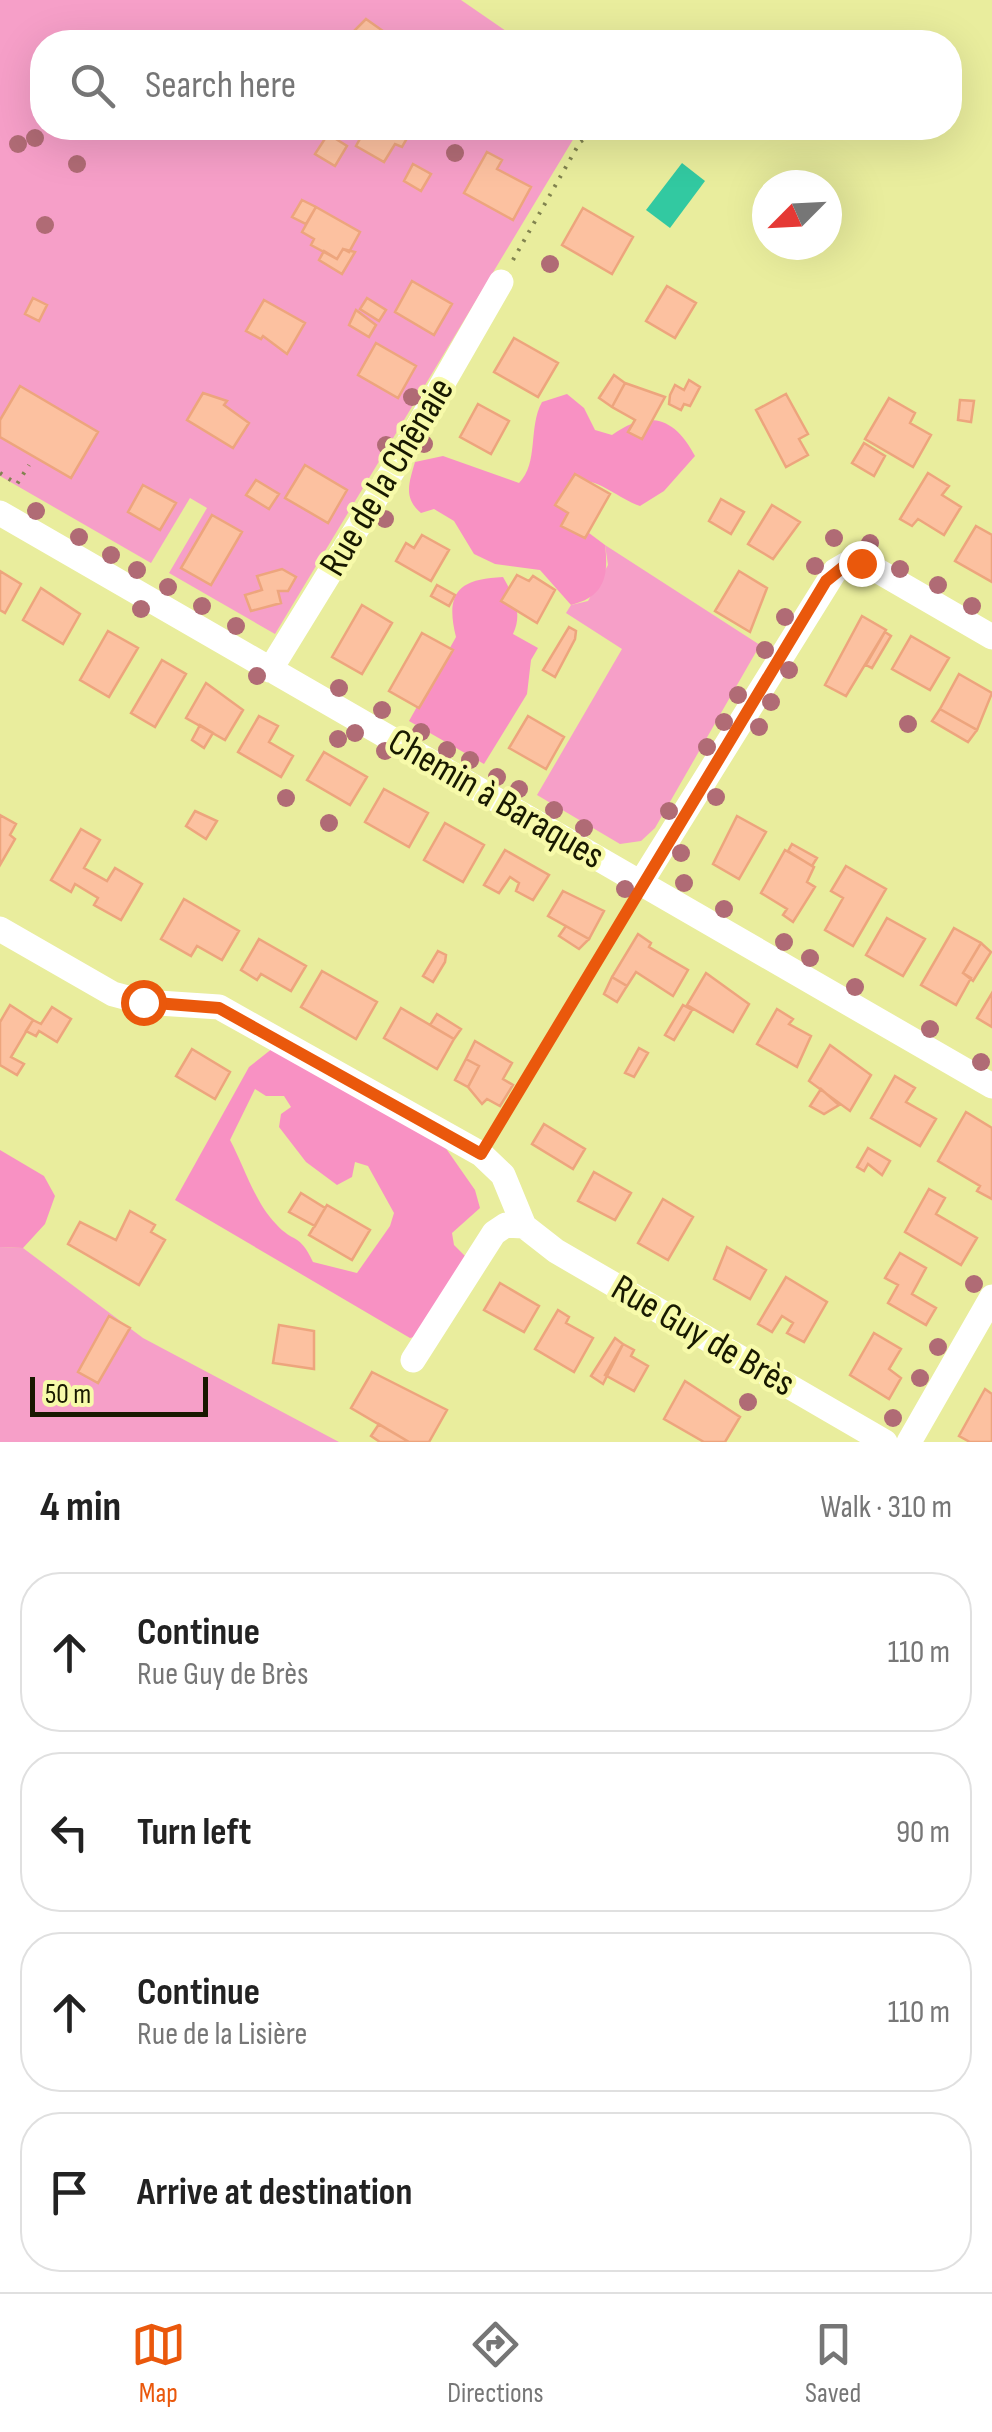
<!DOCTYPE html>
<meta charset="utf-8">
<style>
body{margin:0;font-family:"Sofia Sans Condensed",sans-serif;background:#f6f6f6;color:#222}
.compass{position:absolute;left:752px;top:170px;width:90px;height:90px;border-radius:50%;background:#fff;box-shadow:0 10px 40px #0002;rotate:246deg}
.scale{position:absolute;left:30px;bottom:25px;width:178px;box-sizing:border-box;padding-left:10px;border:5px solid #181900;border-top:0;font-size:28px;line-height:35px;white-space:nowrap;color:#181900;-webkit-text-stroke:8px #f7faaa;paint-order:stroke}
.stop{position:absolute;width:30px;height:30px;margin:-22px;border:8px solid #ea580c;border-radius:50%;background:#fff}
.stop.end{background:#ea580c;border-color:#fff;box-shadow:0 2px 10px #0008}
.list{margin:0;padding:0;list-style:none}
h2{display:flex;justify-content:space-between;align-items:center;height:130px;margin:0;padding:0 40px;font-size:42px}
h2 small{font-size:32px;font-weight:400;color:#767676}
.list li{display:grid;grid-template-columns:65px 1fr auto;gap:30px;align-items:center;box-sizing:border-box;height:160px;margin:0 20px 20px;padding:0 20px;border:2px solid #e0e0e0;border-radius:40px}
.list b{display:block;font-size:38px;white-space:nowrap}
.list p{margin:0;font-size:32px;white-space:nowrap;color:#767676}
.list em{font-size:32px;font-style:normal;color:#767676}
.icon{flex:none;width:55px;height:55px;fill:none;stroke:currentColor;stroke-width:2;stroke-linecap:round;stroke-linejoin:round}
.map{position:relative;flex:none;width:992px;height:1442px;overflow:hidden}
.search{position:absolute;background:#fff;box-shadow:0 10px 40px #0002;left:30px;right:30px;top:30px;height:110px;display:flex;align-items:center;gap:25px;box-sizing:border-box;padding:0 35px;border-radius:40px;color:#767676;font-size:38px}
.sheet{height:850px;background:#fff}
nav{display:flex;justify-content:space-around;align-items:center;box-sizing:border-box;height:140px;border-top:2px solid #e0e0e0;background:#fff;font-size:28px;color:#767676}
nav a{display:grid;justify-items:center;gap:5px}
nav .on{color:#ea580c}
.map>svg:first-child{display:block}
.green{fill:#f69fc8}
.forest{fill:#f891c3;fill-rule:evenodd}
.water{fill:#32c9a1}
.building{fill:#fcc1a0;stroke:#eda57d;stroke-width:2.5}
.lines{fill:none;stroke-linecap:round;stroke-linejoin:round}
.path{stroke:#81834f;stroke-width:4;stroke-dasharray:2.5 8;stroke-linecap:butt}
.street{stroke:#fff;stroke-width:25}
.tree{fill:#b06b75}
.route{stroke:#ea580c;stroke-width:12}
.labels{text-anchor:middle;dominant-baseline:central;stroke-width:9;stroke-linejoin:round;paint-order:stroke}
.street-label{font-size:38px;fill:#181900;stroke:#f7faaa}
</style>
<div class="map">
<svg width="992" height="1442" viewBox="0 0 992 1442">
<rect width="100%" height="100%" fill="#e9ed9d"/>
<path class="green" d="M0,0H461L522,42H42V128H580L275,634L169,573L207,508L190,498L151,563L0,476Z
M605,545L760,645L655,828L641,841L620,844L537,795L622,649L566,613L571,605L588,601L608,565Z
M0,1247L23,1248L143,1338L339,1442H0Z"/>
<path class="forest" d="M567,394L584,408L595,430L612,435C648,409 675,417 695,456L664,491L640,506C618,498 602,481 579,480L577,524L605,545C609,577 604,597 571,605L540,570L495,564L474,554L454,521L434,509L421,513C403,498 409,483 415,462L443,456L519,483C539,463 528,427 542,402Z
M503,577C514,596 523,613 513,634L538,648L531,660L527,694L484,764L409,721L456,637C445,593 458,579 503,577Z
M273,1048L445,1147L475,1190L480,1208L452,1233L454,1245L470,1261L422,1335L410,1338L175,1200L249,1067ZM255,1089L266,1096H284L291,1107L281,1114L279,1127L306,1162L337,1185L352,1177L355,1162L368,1166L394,1213L390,1226L357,1273L313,1262C299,1232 294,1244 276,1224C255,1203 244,1166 230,1140Z
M0,1150L44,1176L55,1196L45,1224L23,1248L0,1247Z"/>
<path class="water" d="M682,163L705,181L670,228L646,210Z"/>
<path class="building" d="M366,19L383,31L388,42H365L352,33Z
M366,128H413L402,147L395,144L384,162L356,146Z
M328,134L347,146L335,166L315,154Z
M487,152L502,160L497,169L531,187L513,220L464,193Z
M413,164L431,174L421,191L404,181Z
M302,200L316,207L306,224L292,217Z
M316,207L360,232L349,252L343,249L337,259L311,245L314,239L302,232Z
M583,208L633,237L612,274L562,245Z
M343,249L355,252L342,274L319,260L324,251L337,259Z
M412,281L452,304L434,335L395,312Z
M667,286L696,303L675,338L646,321Z
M33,298L47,305L39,321L25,314Z
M367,298L386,310L379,321L360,309Z
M264,300L305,323L287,354L263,336L261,339L246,331Z
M356,310L376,325L369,337L349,325Z
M514,338L558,363L538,397L494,372Z
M376,343L416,366L398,398L358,375Z
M614,375L625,383L612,407L599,398Z
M689,380L700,387L690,406L684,404L681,410L669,404L670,395L675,385L684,390Z
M625,383L665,397L642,439L628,432L635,420L612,407Z
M20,386L98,432L71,478L0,437V420Z
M203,393L227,401L224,405L249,423L233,448L187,420Z
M786,394L808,434L799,439L808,455L786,467L756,410Z
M889,398L915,413L910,423L931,435L913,467L865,439Z
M960,400L974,401L971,422L958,420Z
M478,404L509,421L491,454L460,437Z
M864,443L885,456L874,476L852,463Z
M305,465L347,490L328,523L285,498Z
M928,473L949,486L942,495L961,507L944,535L918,519L912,526L900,519Z
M575,474L610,494L585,538L561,526L568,513L555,505Z
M256,480L279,494L269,509L246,495Z
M143,485L176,503L160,530L128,512Z
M721,499L744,512L731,534L709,521Z
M772,505L800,522L773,559L748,544Z
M212,515L242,532L211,585L181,568Z
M976,526L992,535V582L955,561Z
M422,535L449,550L431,581L396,561L406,543L414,548Z
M282,569L296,577L288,591H278L281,603L251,611L245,595L262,590L257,576Z
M0,571L21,584L5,613L0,610Z
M739,571L767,588L750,632L715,611Z
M517,575L529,581L533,576L555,590L537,623L501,601Z
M437,585L455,595L449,606L431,596Z
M41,588L80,614L63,644L23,620Z
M362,605L392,623L362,674L332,657Z
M862,616L886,630L846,696L825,685Z
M569,627L576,631L575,639L555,677L543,670Z
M108,631L138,648L109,697L80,680Z
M885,632L891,636L872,668L866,665Z
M422,633L453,650L419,708L389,691Z
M911,636L949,658L930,690L892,669Z
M162,660L186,674L155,727L131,713Z
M959,674L992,693L977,730L940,709Z
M206,683L243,710L225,740L186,718Z
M940,709L977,730L968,742L932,721Z
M259,716L278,726L269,742L293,756L281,777L238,752Z
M528,716L564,737L546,769L509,748Z
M200,725L213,733L204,748L192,740Z
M324,752L367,777L350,805L307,780Z
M384,789L428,813L409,847L365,822Z
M195,811L217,821L206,839L186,826Z
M0,815L16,824L10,835L15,839L0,865Z
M737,816L766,832L739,879L713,864Z
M445,823L484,845L463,882L424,860Z
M81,829L100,840L84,868L107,881L115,868L142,884L121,920L94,905L98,898L75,884L71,892L51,880Z
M792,844L817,858L812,866L788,851Z
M505,850L549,875L533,900L516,891L519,883L510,877L499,893L484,885Z
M785,850L814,867L807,882L815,887L793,922L783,915L787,909L761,893Z
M846,866L886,889L853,946L825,930L843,898L831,891Z
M563,891L604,911L589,939L548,916Z
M184,899L239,931L222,960L197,946L191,956L161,939Z
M887,918L925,939L903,976L866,955Z
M566,926L589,939L579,949L559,936Z
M954,928L981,943L963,973L971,978L956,1005L921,985Z
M638,934L651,943L649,947L688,970L673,996L636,972L627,986L612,977Z
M259,939L306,966L291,991L261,974L257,980L241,970Z
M981,943L991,952L973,981L963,973Z
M438,951L446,955L445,962L433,982L423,976Z
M322,971L377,1002L356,1039L301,1007Z
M706,973L749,1004L733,1032L687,1005Z
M612,977L627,986L617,1002L604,994Z
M992,993V1027L977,1018Z
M10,1005L33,1020L11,1057L24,1064L17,1075L0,1065V1022Z
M683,1005L692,1010L674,1040L665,1035Z
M52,1007L71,1019L57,1042L39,1031L36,1036L26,1031L33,1020L41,1024Z
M401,1008L454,1039L437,1069L384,1038Z
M777,1009L793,1019L789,1024L811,1036L797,1067L757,1044Z
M437,1014L461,1029L454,1039L430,1025Z
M475,1041L512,1063L503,1079L513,1085L500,1106L487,1099L482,1104L468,1087L479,1066L466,1059Z
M830,1045L871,1075L850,1111L809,1081Z
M639,1048L648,1053L634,1077L625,1073Z
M192,1049L230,1072L215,1099L176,1076Z
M466,1059L479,1066L468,1087L455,1080Z
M895,1076L915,1088L906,1102L936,1119L920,1146L871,1118Z
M821,1089L839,1105L824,1114L810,1106Z
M966,1112L992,1128V1199L977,1191L980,1186L938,1161Z
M544,1124L585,1149L573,1169L532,1144Z
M868,1148L890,1161L882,1175L868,1164L864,1171L857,1167Z
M594,1172L631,1193L615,1220L578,1201Z
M929,1189L945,1198L936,1214L977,1238L961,1265L905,1232Z
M301,1193L325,1208L315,1226L289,1212Z
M663,1199L693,1217L668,1260L638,1243Z
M327,1205L370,1230L352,1260L309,1235Z
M130,1211L155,1225L151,1232L165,1240L139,1285L68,1244L80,1222L116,1240Z
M727,1247L766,1270L750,1299L714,1279Z
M900,1253L926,1268L912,1294L936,1308L926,1325L888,1303L898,1285L885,1278Z
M786,1277L827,1302L804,1342L787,1333L793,1323L782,1316L772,1332L758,1324Z
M500,1283L539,1306L524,1332L484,1310Z
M558,1310L569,1317L566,1323L593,1338L574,1372L535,1349Z
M109,1316L130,1328L98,1383L78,1372Z
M279,1325L314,1331V1369L273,1363Z
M874,1333L901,1349L889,1369L901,1378L889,1399L850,1375Z
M615,1338L623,1344L603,1384L591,1376Z
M623,1344L634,1350L631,1356L648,1366L634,1391L605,1375Z
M372,1372L447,1410L429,1442H409L351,1408Z
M685,1381L740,1417L725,1442H704L664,1419Z
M985,1389L992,1394V1442H970L959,1436Z
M379,1424L409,1442H380L371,1436Z"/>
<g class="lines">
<path class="path" d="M513,260L580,142L595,132L630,128
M0,473L17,484L29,465
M493,1133L628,904"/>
<path class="street" d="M0,513L992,1086
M270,670L393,470L501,282
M640,884L835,571L847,564L873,568L992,637
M0,929L113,994L143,1002L219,1007L481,1154L503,1175L524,1226L556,1251L885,1442
M413,1360L494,1233L506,1225L524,1226
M909,1442L992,1297"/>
</g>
<g class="tree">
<circle cx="35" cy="138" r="9"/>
<circle cx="18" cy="144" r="9"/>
<circle cx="455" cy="153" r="9"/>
<circle cx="77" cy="164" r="9"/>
<circle cx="45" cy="225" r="9"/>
<circle cx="550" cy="264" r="9"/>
<circle cx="412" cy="397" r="9"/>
<circle cx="424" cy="444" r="9"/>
<circle cx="386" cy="445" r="9"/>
<circle cx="36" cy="511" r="9"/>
<circle cx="385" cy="519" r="9"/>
<circle cx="79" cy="537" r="9"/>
<circle cx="834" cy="538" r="9"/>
<circle cx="870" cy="543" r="9"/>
<circle cx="111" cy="555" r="9"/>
<circle cx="815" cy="566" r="9"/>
<circle cx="900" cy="569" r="9"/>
<circle cx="137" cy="570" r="9"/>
<circle cx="938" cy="585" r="9"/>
<circle cx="168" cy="587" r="9"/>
<circle cx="202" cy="606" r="9"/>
<circle cx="972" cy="606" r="9"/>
<circle cx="141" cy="609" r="9"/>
<circle cx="785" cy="617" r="9"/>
<circle cx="236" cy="626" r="9"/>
<circle cx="765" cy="650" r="9"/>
<circle cx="789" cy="670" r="9"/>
<circle cx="257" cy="676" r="9"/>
<circle cx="339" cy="688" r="9"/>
<circle cx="738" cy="695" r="9"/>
<circle cx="771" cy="702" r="9"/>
<circle cx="382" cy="710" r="9"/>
<circle cx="724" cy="722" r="9"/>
<circle cx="908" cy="724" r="9"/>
<circle cx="759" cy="727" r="9"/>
<circle cx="421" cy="732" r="9"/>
<circle cx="355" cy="733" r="9"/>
<circle cx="338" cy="739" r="9"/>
<circle cx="707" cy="747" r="9"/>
<circle cx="447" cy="750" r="9"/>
<circle cx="385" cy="751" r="9"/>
<circle cx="470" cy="760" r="9"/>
<circle cx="497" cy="777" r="9"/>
<circle cx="519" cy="789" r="9"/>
<circle cx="716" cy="797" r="9"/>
<circle cx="286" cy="798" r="9"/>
<circle cx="554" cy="810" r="9"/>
<circle cx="669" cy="811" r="9"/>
<circle cx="329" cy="823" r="9"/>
<circle cx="584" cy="828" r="9"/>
<circle cx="681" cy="853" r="9"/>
<circle cx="684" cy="883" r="9"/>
<circle cx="625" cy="889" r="9"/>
<circle cx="724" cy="909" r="9"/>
<circle cx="784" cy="942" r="9"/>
<circle cx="810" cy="958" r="9"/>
<circle cx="855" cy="987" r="9"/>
<circle cx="930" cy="1029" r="9"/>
<circle cx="981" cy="1062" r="9"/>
<circle cx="974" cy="1284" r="9"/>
<circle cx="938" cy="1347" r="9"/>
<circle cx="920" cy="1378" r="9"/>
<circle cx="748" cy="1402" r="9"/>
<circle cx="893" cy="1418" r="9"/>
</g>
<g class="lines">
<path class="route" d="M143,1002L219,1008L481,1154L826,581L847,564L861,563"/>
</g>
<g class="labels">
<g class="street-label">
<text transform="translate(387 477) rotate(-59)">Rue de la Chênaie</text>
<text transform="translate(496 799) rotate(30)">Chemin à Baraques</text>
<text transform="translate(703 1336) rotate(30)">Rue Guy de Brès</text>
</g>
</g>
</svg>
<svg class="compass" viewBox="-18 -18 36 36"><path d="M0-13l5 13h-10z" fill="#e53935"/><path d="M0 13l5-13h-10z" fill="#767676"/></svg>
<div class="scale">50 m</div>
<div class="stop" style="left:143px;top:1002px"></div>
<div class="stop end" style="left:861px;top:563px"></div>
<div class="search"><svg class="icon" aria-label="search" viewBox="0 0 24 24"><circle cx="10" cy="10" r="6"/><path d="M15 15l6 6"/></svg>Search here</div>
</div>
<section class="sheet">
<h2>4 min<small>Walk · 310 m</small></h2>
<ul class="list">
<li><svg class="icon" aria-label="ahead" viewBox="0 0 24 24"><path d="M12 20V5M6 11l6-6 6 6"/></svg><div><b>Continue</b><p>Rue Guy de Brès</p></div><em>110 m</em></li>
<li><svg class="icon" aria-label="left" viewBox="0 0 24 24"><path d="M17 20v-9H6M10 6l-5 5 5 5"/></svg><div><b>Turn left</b></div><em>90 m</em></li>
<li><svg class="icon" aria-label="ahead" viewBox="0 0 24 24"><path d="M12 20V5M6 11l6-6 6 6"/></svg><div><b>Continue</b><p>Rue de la Lisière</p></div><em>110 m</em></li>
<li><svg class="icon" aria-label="arrive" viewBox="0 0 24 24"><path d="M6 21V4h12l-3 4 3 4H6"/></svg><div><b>Arrive at destination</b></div></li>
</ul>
</section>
<nav>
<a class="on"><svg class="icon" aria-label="map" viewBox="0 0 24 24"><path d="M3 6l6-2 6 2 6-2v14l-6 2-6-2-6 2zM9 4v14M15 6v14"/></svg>Map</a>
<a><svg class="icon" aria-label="directions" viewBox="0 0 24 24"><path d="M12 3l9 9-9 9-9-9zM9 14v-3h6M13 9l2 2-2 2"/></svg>Directions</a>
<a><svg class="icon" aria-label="saved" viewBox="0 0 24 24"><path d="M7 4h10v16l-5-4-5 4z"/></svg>Saved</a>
</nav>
